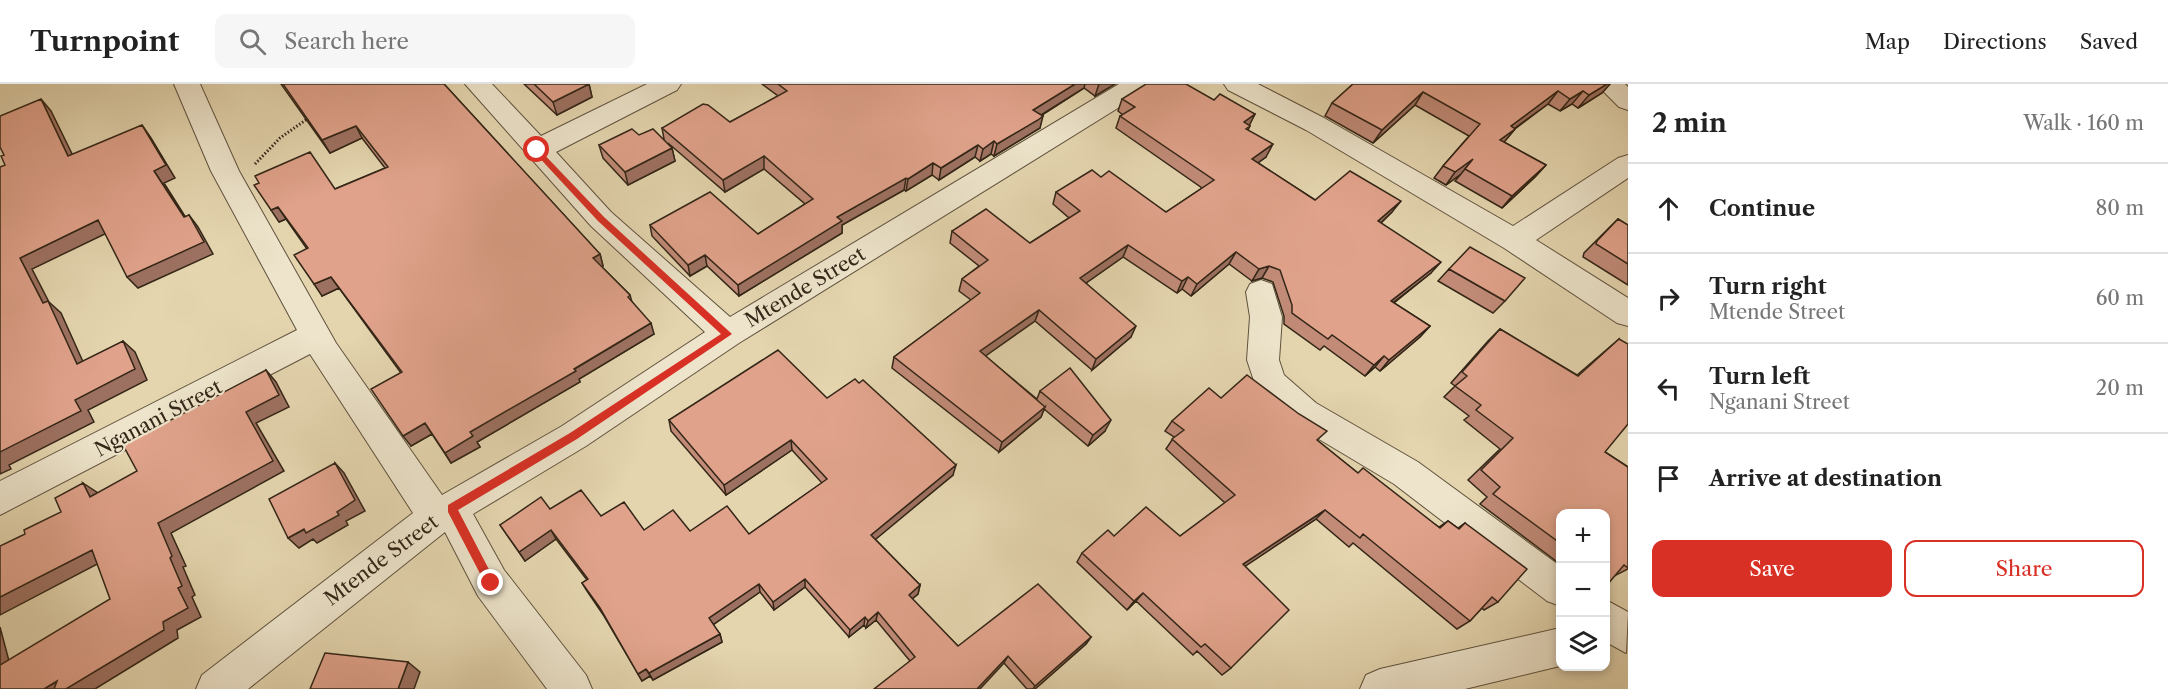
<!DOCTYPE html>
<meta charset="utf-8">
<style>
body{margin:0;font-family:"Libre Caslon Text",serif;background:#f6f6f6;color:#222}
.controls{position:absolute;right:18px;bottom:18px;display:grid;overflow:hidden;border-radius:12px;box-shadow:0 3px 9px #0003}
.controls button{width:54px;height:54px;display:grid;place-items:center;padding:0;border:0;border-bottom:2px solid #e0e0e0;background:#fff;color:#222;font:30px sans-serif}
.stop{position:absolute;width:18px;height:18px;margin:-14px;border:4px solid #d93025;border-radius:50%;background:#fff}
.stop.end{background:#d93025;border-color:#fff;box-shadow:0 2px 6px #0008}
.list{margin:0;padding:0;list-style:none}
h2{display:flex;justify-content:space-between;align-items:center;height:78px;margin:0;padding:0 24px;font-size:26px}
h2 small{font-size:20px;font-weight:400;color:#767676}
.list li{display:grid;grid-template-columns:39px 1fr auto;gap:18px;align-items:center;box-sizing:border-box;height:90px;padding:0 24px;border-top:2px solid #e0e0e0}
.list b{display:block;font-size:22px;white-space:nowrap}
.list p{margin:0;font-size:20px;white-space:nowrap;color:#767676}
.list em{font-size:20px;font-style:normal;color:#767676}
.actions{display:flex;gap:12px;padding:18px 24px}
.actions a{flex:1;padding:14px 0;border:2px solid #d93025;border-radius:12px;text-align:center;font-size:21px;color:#d93025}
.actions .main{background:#d93025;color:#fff}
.icon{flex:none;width:33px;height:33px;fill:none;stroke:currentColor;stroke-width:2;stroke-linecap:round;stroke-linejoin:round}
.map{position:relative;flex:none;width:1628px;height:605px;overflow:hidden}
header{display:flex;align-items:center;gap:36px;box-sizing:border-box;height:84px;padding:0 30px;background:#fff;border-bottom:2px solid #e0e0e0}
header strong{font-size:28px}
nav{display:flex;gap:33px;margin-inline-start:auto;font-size:21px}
.search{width:420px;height:54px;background:#f6f6f6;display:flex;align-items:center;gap:15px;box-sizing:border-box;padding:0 21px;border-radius:12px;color:#767676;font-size:22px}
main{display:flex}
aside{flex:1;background:#fff}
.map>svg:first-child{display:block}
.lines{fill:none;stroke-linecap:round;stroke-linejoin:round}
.street-casing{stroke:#5f523d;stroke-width:2}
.path{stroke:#332617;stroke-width:3;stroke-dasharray:1.5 2;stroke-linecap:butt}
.street{fill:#ede4cb;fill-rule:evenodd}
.wall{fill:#c18b78;stroke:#332617;stroke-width:1.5}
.shaded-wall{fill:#9d7161;stroke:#332617;stroke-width:1.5}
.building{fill:#e0a28b;stroke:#332617;stroke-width:1.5}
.route{fill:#d93025}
.labels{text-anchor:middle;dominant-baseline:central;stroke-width:4.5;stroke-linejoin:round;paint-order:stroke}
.street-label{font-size:20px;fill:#332617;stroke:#ede4cb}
</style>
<header>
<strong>Turnpoint</strong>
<div class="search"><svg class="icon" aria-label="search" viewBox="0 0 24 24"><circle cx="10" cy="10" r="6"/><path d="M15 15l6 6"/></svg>Search here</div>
<nav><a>Map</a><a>Directions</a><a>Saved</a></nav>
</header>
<main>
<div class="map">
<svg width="1628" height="605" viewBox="0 0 1628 605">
<rect width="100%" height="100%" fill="#e4d5af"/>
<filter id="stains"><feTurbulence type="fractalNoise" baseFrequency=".00333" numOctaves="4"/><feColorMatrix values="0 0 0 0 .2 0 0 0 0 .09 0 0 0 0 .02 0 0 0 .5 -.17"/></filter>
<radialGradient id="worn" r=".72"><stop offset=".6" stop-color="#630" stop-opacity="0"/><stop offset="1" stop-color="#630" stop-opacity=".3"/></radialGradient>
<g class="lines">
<g class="street-casing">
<path id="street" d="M174,0H200L239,87L336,259L442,411L562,342L705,248L591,142L465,0H492L541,52L647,0H681L677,6L556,68L611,128L730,233L1119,0H1151L1147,6L739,259L586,362L473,430L504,486L586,591L592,605H547L478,512L445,448L248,605H196L202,591L413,429L310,270L0,431V397L297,246L211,87Z
M1224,0H1258L1324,34L1513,142L1618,74L1628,71V94L1536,156L1628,214V242L1617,239L1504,164L1306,46L1228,6Z
M1596,0H1625L1628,3V26L1619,23Z
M1261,196L1272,200L1282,233L1279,276L1284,291L1316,319L1418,378L1560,482V522L1547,517L1394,400L1292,339L1258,309L1247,276L1250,233L1246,208L1250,200Z
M1606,516L1628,528L1626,569L1606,558Z
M1560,544V582L1465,605H1360L1366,591L1380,585Z"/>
</g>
<path class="path" d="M255,80L280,54L310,33"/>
<use href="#street" class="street"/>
</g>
<path class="wall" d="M281,0H444L600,170L603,182L602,183L630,211L632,218L654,250L579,295L580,298L477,358L480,363L451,379L432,350L411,362L401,289L339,204L322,212L307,165L286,135L279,138L335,105L385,84L362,54L330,69Z
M524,0H589L592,13L557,31Z
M762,0H1115L1095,12L1084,4L1042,31L1040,44L994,72L991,70L980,77L975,73L939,96L932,91L906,107L904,106L842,141V149L739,212L707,182L690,192L652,152L650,141L758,150L805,120L764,85L725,108L668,59L672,64L675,77L628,101L603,74L599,61L639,51L664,55L662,44L730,38L778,12Z
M1353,0H1610L1602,9L1578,24L1572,20L1560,27L1548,20L1515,45L1504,58L1546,81L1535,93L1502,124L1455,97L1461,90L1446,101L1434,94L1443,82L1469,52L1415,21L1373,59L1325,32L1332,19Z
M1122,15L1214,16L1255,30L1249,41L1250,42L1248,46L1266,73L1258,79L1315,116L1392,128L1381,139L1431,189L1394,219L1430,242L1420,253L1380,287L1375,283L1365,292L1324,262L1320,266L1284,240V232L1273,198L1262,194L1252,197L1229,180L1191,212L1182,205L1177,209L1123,173L1086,199L1131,253L1092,286L1035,237L985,272L1037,315L1040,307L1105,347L1088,362L1044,325L1041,333L999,368L892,284L894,273L971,216L959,207L962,195L979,182L950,159L952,147L1030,159L1069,134L1053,120L1056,108L1101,93L1166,128L1202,104L1116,44L1120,32L1123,31L1118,27Z
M1618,135L1628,141V201L1583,173L1584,169Z
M1449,185L1505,217L1493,229L1438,197Z
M1500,245L1577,291L1619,255L1605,368L1628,383V485L1614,492L1605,502V429H1560V480L1480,420L1487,413L1468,396L1500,365L1464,336L1469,332L1444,313L1455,302L1451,299L1488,257Z
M827,314L953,391L875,455L920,501L918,510L912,515L958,562L1091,553L1086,560L1035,605H1027L1004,579L910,577L876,536L866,544L864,541L849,553L805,503L774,526L760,508L713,541L720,550L722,558L653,596L650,592L642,597L604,532L587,507L582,499L587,496L556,455L525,477L500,441L550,425L601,432L644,446L690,447L749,450L822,399L792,366L726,411L671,347L669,336Z
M1221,314L1318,357L1358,389L1439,443L1448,437L1458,444L1465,439L1498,518L1484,526L1482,524L1470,537L1457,545L1353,459L1349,463L1316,435L1245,482L1231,584L1222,591L1197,567L1193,571L1136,517L1127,526L1077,478L1082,469L1114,452H1180L1225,419L1166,365L1174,353L1165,347L1172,337Z"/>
<path class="shaded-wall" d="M589,0L592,13L557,31L553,18Z
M1075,0H1085L1084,4L1030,38L1033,26Z
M1099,0H1115L1095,12Z
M1607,0H1610L1602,9L1578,24L1589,11Z
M1558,7L1548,20L1500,55L1511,42Z
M1583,7L1572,20L1560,27L1570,15Z
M1423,8L1415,21L1373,59L1382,46Z
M41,15L51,27L79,84L68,72Z
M1255,30L1249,42L1244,38Z
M1043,32L1040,44L994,72L997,60Z
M142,41L151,54L175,94L164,99L193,145L184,133L154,87Z
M356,42L362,54L330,69L322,56Z
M1515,45L1505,57L1490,68L1500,56Z
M994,57L991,70L980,77L983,65Z
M1273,60L1266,73L1246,87L1252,75Z
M978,61L975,73L939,96L941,84Z
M672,64L675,77L628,101L625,88Z
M764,72V85L725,108L723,96Z
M1473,75L1461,90L1446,101L1455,88Z
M933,79L932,91L906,107L908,95Z
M1546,81L1535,93L1502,124L1512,112Z
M906,94L904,106L842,141V149L739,212L738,201L837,133Z
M1401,117L1392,128L1370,149L1378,137Z
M278,123L286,135L279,138L271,126Z
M189,131L198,143L213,170L138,204L127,193Z
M98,136L109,148L32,185L49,218L61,229L89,291L77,280L43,219L20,174Z
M1128,161L1123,173L1076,206L1080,194Z
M1236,168L1229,180L1191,212L1197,200Z
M600,170L603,182L596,186L593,174Z
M705,171L707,182L690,192L688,181Z
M1441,178L1431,189L1381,228L1391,217Z
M1269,182L1262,194L1252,197L1259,185Z
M331,193L339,204L322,212L314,200Z
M1188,193L1182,205L1177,209L1182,197Z
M1039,226L1035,237L977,278L980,267Z
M651,239L654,250L579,295L580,298L477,358L480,363L451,379L445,369L470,348Z
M1136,242L1131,253L1092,286L1096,275Z
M1430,242L1420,253L1380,287L1389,276Z
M123,257L135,268L147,296L88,326L94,338L9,381L11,385L0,390V368Z
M1384,272L1375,283L1365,292L1374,281Z
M266,286L276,298L289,323L256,339L284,387L171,449L186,482L183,483L195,511L192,513L201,533L177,546L178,554L95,605H44L163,538L178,504L170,474L158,439L246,328Z
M1045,323L1041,333L999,368L1002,358Z
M1111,336L1105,347L1088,362L1093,351Z
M425,339L432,350L411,362L403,352Z
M791,356L792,366L726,411L724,401Z
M335,379L344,389L365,427L346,437L348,441L317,459L313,455L299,464L288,454L337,428Z
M956,381L953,391L870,460L871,451Z
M83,399L98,409L90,413Z
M1325,426L1316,435L1235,489L1243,480Z
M551,446L556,455L525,477L519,468Z
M92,466L107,475L0,531V513Z
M805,495V503L774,526L773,518Z
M759,500L760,508L711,542L709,534Z
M920,501L918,510L907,519L909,511Z
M1143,509L1136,517L1127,526L1134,517Z
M878,528L876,536L866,544L868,537Z
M865,533L864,541L849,553L850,546Z
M0,543L13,592L0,587Z
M720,550L722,558L653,596L649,589Z
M1091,553L1086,560L1035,605H1033L1035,602Z
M1008,572L1004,579L980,605H977Z
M408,578L420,588L414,605H398Z
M646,585L650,592L642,597L638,590Z"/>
<path class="building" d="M283,0H444L600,170L593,174L630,211L628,213L651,239L574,285L576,287L470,348L473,352L445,369L425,339L403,352L371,305L402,288L331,193L314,200L294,171L308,164L278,123L271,126L254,101L259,99L255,92L310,68L335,105L388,83L356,42L322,56Z
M534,0H589L553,18Z
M778,0H1075L1033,26L1043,32L1038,36L997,60L994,57L983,65L978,61L941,84L933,79L908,95L906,94L837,133L842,137L738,201L705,171L688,181L650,141L710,108L758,150L813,115L764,72L723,96L662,44L703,20L708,21L730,38L787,7Z
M1146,0H1186L1214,16L1220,10L1255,30L1244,38L1250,42L1246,45L1273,60L1252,75L1315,116L1350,87L1401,117L1378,137L1441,178L1391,217L1430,242L1389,276L1384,272L1374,281L1332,251L1328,255L1292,229V221L1280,186L1269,182L1259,185L1236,168L1197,200L1188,193L1182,197L1128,161L1080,194L1136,242L1096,275L1039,226L980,267L1045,323L1002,358L894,273L980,209L962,195L988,176L952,147L986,125L1030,159L1080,127L1056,108L1092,86L1101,93L1109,87L1166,128L1214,96L1120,32L1135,23L1122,15Z
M1353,0H1607L1589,11L1583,7L1570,15L1558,7L1511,42L1515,45L1500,56L1546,81L1512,112L1465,85L1473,75L1455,88L1443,82L1480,40L1423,8L1382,46L1332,19Z
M41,15L68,72L142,41L166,81L154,87L184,133L189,131L204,158L127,193L98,136L20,174L43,219L48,217L77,280L123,257L135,285L75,316L81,327L0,368V83L5,81L1,72L4,71L0,63V32Z
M632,45L639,51L653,45L672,64L625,88L599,61Z
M1618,135L1628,141V180L1596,160L1597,157Z
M1470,163L1525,194L1505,217L1449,185Z
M1500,245L1578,292L1619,255L1628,260V340L1605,368L1628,383V484L1624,481L1607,501L1605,500V429H1560V459L1493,410L1500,403L1481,386L1513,354L1476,326L1481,321L1455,302L1467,292L1462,288Z
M778,266L827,314L855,295L859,299L863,296L956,381L871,451L920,501L909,511L958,562L1038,500L1091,553L1035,602L1008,572L977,605H874L915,573L878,528L868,537L865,533L850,546L805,495L773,518L759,500L709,534L720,550L649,589L646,585L638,590L600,524L582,499L588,495L551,446L519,468L500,441L541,413L550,425L581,406L601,432L624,418L644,446L673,426L690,447L727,422L749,450L827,395L791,356L724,401L669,336Z
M1070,284L1111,336L1093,351L1040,307Z
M266,286L279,311L246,328L273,377L158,439L172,472L170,474L182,502L178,504L188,524L163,538L164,546L66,605H54L57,597L44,605H0V581L110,515L92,466L0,513V462L25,450L24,446L61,428L55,414L83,399L90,413L137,387L123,361Z
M1247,291L1299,330L1327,347L1317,356L1358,389L1363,384L1440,444L1448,437L1459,445L1465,439L1527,485L1498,518L1492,513L1470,537L1363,450L1360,454L1325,426L1243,480L1289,526L1231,584L1205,560L1201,563L1143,509L1134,517L1082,469L1108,446L1114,452L1146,423L1180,452L1235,411L1172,355L1184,346L1172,337L1209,304L1221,314Z
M335,379L355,416L337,428L339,431L306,449L304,445L288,454L269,415Z
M325,569L408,578L398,605H310Z"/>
<path class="route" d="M537,63L604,133L732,250L577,355L458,426L496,499L491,505L487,503L448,428V421L570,349L721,250L598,137L534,68Z"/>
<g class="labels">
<g class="street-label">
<text transform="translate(805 203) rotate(-31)">Mtende Street</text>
<text transform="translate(158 334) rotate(-28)">Nganani Street</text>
<text transform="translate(381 476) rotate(-37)">Mtende Street</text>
</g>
</g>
<rect width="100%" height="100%" filter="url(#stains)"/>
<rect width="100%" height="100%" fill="url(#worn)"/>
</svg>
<div class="controls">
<button>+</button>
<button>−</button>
<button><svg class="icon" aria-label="layers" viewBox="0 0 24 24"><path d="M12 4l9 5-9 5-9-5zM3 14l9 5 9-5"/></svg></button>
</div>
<div class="stop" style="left:537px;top:66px"></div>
<div class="stop end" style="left:491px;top:499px"></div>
</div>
<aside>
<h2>2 min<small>Walk · 160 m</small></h2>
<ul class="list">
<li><svg class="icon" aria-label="ahead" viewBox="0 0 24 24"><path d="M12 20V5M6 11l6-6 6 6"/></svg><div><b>Continue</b></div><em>80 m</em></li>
<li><svg class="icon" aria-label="right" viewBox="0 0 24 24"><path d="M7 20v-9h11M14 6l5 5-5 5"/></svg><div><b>Turn right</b><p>Mtende Street</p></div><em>60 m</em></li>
<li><svg class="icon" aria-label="left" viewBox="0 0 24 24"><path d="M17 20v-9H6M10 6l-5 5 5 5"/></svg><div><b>Turn left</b><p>Nganani Street</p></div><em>20 m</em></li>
<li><svg class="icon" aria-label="arrive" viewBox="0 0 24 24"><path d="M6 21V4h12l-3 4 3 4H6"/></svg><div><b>Arrive at destination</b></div></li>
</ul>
<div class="actions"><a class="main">Save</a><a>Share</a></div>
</aside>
</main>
